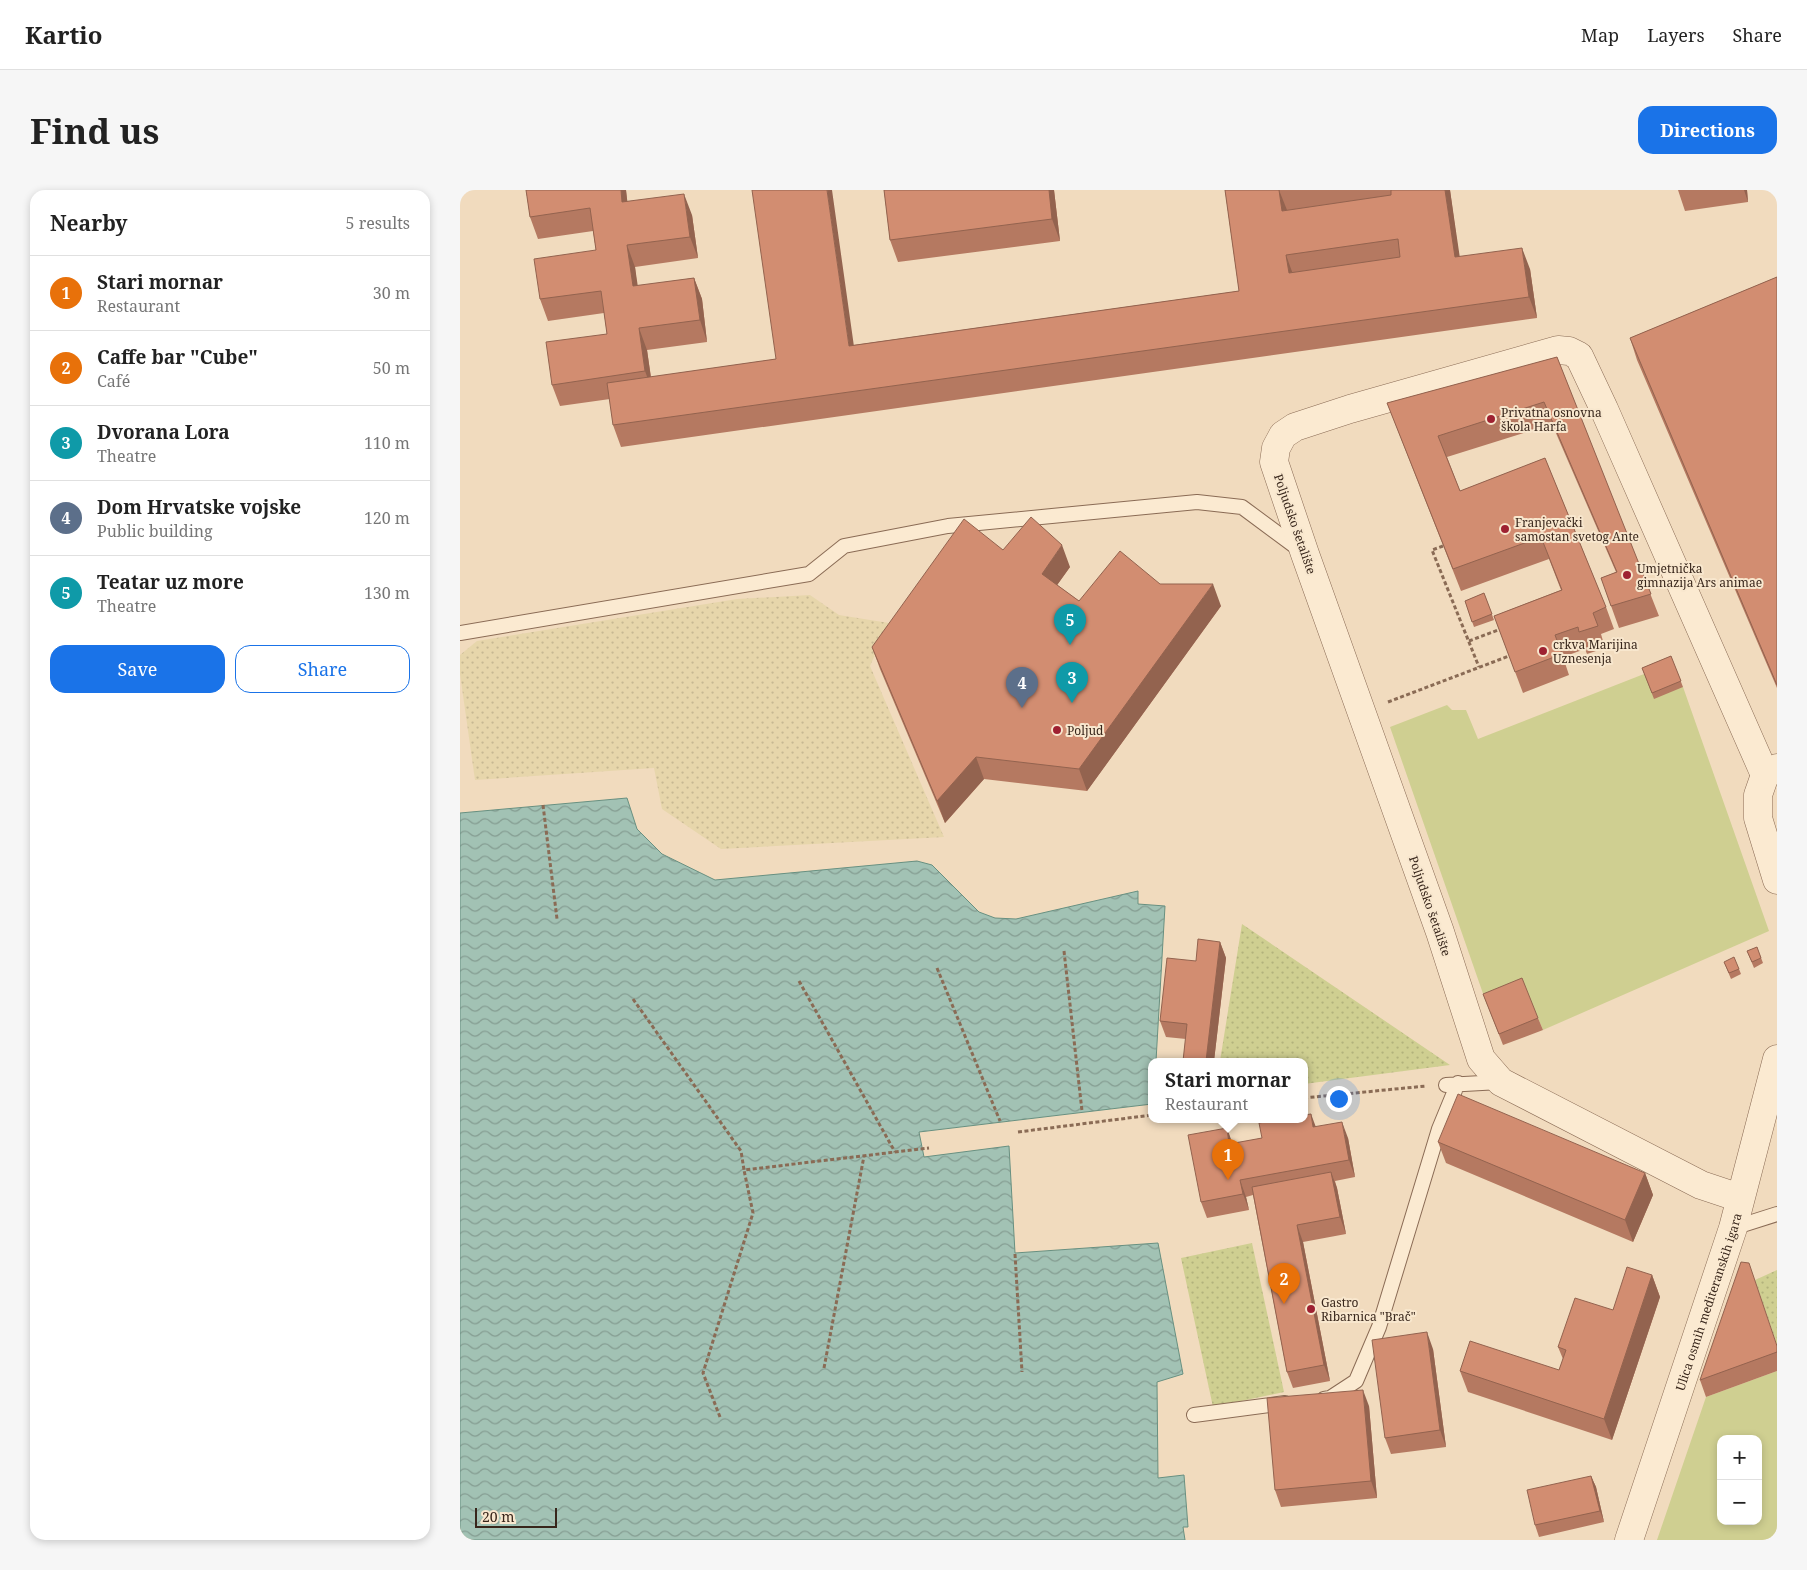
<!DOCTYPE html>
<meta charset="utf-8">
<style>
body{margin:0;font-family:"Noto Serif",serif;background:#f6f6f6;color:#222}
.controls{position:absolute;right:15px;bottom:15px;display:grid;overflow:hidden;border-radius:10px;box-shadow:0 2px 8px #0003}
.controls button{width:45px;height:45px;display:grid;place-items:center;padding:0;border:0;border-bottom:1px solid #e0e0e0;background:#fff;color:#222;font:25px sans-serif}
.scale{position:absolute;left:15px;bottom:12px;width:82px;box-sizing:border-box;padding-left:5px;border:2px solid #38261b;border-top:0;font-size:14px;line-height:18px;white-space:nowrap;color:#38261b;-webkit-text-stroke:4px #f8e7ce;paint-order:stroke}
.you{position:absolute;left:878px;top:908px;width:18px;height:18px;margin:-12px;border:4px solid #fff;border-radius:50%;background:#1a73e8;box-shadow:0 0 0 8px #1a73e833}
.badge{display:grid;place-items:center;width:32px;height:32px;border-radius:50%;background:#1a73e8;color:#fff;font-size:16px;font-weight:700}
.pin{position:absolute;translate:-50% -41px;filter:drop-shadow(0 1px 2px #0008)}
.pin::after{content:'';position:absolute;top:26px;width:18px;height:15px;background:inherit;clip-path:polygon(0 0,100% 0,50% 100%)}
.popup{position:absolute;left:688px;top:868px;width:160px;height:65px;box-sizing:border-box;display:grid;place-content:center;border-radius:10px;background:#fff;filter:drop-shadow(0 1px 4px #0005);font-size:16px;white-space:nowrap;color:#767676}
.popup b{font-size:19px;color:#222}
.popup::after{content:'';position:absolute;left:50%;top:100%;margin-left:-10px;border:10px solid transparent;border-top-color:#fff}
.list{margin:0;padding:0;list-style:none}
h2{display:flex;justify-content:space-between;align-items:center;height:65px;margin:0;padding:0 20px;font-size:21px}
h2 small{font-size:16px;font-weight:400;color:#767676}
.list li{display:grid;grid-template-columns:32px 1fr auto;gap:15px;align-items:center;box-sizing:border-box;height:75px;padding:0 20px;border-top:1px solid #e0e0e0}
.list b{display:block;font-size:19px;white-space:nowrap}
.list p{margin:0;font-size:16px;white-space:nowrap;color:#767676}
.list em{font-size:16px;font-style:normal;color:#767676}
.actions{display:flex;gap:10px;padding:15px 20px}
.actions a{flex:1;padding:11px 0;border:1px solid #1a73e8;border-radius:15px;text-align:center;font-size:18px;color:#1a73e8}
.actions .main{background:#1a73e8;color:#fff}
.map{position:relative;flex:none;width:1317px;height:1350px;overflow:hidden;border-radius:15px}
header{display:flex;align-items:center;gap:30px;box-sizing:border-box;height:70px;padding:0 25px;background:#fff;border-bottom:1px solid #e0e0e0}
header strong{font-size:24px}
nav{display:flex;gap:28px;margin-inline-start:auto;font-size:18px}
.intro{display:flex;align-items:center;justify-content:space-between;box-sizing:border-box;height:120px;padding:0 30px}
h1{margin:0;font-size:35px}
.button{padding:12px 22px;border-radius:15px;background:#1a73e8;color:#fff;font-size:18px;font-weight:700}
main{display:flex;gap:30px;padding:0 30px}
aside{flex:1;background:#fff;border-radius:15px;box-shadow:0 2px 8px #0003}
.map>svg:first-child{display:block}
.farmland{fill:url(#farmland-dots)}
.grass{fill:url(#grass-dots)}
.garden{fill:#cfcf91;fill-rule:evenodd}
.water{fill:url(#water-waves);stroke:#689081}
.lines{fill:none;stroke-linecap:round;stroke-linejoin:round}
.lane-casing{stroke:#8a6b55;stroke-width:16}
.street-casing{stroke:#8a6b55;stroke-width:29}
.path{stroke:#8a6b55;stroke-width:3;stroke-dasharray:4 2.5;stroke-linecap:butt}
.lane{stroke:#fbead1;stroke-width:14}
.street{stroke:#fbead1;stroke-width:28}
.wall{fill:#b57961}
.shaded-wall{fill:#93634f}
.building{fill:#d28d71;stroke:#93634f;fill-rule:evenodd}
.poi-dot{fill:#9e2131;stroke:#f8e7ce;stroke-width:2}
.labels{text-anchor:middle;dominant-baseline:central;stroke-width:4;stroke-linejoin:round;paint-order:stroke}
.poi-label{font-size:12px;fill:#38261b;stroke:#f8e7ce;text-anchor:start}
.street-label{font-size:12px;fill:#38261b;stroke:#f8e7ce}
</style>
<header>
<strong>Kartio</strong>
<nav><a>Map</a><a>Layers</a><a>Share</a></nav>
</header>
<div class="intro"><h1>Find us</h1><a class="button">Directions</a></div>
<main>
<aside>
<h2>Nearby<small>5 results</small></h2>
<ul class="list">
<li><span class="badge" style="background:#e8710a">1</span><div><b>Stari mornar</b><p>Restaurant</p></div><em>30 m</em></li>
<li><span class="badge" style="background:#e8710a">2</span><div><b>Caffe bar &quot;Cube&quot;</b><p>Café</p></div><em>50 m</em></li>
<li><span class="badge" style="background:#0f9aa8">3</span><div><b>Dvorana Lora</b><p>Theatre</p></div><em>110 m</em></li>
<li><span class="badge" style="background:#5c6f8a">4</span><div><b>Dom Hrvatske vojske</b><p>Public building</p></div><em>120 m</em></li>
<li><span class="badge" style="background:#0f9aa8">5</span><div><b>Teatar uz more</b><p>Theatre</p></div><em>130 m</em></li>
</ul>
<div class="actions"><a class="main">Save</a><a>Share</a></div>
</aside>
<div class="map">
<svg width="1317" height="1350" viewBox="0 0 1317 1350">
<defs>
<pattern id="farmland-dots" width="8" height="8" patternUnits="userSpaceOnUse" patternTransform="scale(1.25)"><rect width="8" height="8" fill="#e7d6ab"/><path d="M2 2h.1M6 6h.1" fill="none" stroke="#c7b893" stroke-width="1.8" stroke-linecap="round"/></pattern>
<pattern id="grass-dots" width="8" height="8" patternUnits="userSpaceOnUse" patternTransform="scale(1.25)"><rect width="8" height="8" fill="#cfcf91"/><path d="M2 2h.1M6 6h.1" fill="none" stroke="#b2b27c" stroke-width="1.8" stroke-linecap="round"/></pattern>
<pattern id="water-waves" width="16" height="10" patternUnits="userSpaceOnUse" patternTransform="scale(1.25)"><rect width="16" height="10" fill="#a2c2b4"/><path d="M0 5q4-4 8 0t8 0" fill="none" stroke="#859d92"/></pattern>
</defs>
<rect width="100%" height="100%" fill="#f1dbbe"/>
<path class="farmland" d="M350,405L379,425L429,433L410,476L484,647L261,659L202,619L194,578L15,590L0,484V465L17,451L277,409Z"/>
<path class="grass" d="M782,734L990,875L844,894V871H760Z
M792,1053L824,1202L753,1217L721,1068Z
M1317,1080V1155L1295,1090Z"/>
<path class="garden" d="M1184,484L1223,497L1309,741L1083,840L1066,799L1027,815L930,537L987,515L992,520H1006L1018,549Z
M1317,1181V1350H1197L1246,1207ZM1261,1249H1298V1331H1261Z"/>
<path class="water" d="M167,608L177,639L202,664L255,690L457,671L472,675L519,722L535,728L556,729L678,701V714L705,716L696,871H692V914L459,942L464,967L549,956L555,1063L698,1053L723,1184L697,1192L698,1288L724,1285L728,1337H723L725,1350H0V623Z"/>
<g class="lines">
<g class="lane-casing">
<path id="lane" d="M0,443L349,384L384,356L488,336L737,312L782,317L840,360
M986,895L1040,892
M1273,1038L1317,1024
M864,1209L870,1208L896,1191L919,1137L979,939L998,893
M734,1225L825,1213"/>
</g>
<g class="street-casing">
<g id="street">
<path d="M1317,578L1305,585L1298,605V628L1317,690"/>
<path d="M1280,1008L1241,995L1041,892L1021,869L980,742L845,364L814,272L816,258L823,245L835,237L890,219L1098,160L1109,161L1119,166L1144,219L1305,585"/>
<path id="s1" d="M1169,1350L1273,1038L1317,869"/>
</g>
</g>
<path class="path" d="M983,356L972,360L1019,477
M1009,451L1038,440
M928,512L1049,466
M83,615L97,729
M604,761L622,921
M477,778L540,931
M339,791L435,962
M173,809L281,961L284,980L469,958
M844,908L966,896
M558,942L692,925
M555,1064L562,1182
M364,1178L404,966
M260,1227L243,1183L293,1023L284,980"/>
<use href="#lane" class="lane"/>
<use href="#street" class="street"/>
</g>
<path class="wall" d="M66,0H166L167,11L232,25L238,68L175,77L177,96L234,88L242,109L247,152L187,160L191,187L316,169L394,155L779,101L765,0H990L999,67L1070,79L1077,128L161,257L153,235L150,209L100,216L92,195L147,144L144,123L88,131L80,109L136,60L133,41L78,49L70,27Z
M424,0H594L600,51L438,72L430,50Z
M1218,0H1287L1288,12L1225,21Z
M1317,87V498L1177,170L1170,148Z
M1097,167L1199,426L1159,438L1141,388L1156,382L1092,234L987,267L1000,301L1085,268L1146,417L1154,439L1141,444L1145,458L1127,464L1125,459L1103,467L1109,485L1063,503L1034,426L1101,400L1089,369L1001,401L927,213Z
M543,360L610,377L597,395L619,411L700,394L761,416L627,601L524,589L485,633L420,479L412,457Z
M1024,403L1034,430L1014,437L1005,411Z
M1211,466L1223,497L1194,509L1182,478Z
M760,752L766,768L754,871H723L726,849L706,847L700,831L736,771Z
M1297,757L1303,773L1294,778L1287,761Z
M1264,772L1279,779L1281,784L1271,789Z
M1023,804L1078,828L1083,840L1043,855Z
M856,937L888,948L895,987L875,991L877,998L886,1044L843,1052L870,1191L833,1198L827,1182L793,1005L786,1007L789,1020L747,1028L741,1012L767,938L772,954Z
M978,952L1185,983L1193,1005L1173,1052L986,973Z
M1192,1085L1200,1107L1152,1250L1008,1202L1000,1181L1099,1180L1103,1169L1098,1157L1153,1120Z
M1317,1155V1181L1246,1207L1240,1190Z
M973,1159L986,1257L931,1264L925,1248Z
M909,1216L917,1308L821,1317L815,1300Z
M1131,1286L1136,1297L1144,1332L1079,1347L1075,1335Z"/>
<path class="shaded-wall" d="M161,0H166L170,34L162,12Z
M367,0H372L397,178L389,156Z
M589,0H594L600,51L592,29Z
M819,0L827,20L822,21Z
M985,0H990L1003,89L995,67Z
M1284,0H1287L1288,12Z
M224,4L232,25L238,68L230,47Z
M167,55L175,77L181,118L173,96Z
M1062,58L1070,79L1077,128L1069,107Z
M826,65L834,87L829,83Z
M234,88L242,109L247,152L240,130Z
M179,138L187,160L193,203L185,181Z
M602,355L610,377L590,405L582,384Z
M753,394L761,416L627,601L619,579Z
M516,567L524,589L485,633L477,611Z
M760,752L766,768L754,871H746Z
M851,924L857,940L853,937Z
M882,932L888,948L895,987L889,970Z
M767,938L773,955L769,954Z
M871,982L877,998L886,1044L880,1027Z
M1185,983L1193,1005L1173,1052L1165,1030Z
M780,990L786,1007L789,1020L783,1004Z
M837,1035L843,1052L870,1191L864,1175Z
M1192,1085L1200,1107L1152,1250L1144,1229Z
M967,1142L973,1159L986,1257L980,1240Z
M903,1200L909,1216L917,1308L911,1291Z
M1131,1286L1136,1297L1144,1332L1140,1321Z"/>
<path class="building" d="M66,0H161L162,12L224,4L230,47L167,55L173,96L234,88L240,130L179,138L185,181L92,195L86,152L147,144L141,101L80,109L74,69L136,60L130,18L70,27Z
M292,0H367L389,156L779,101L765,0H819L822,21L931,5V0H985L995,67L1062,58L1069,107L153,235L147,193L316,169ZM938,49L940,67L829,83L826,65Z
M424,0H589L592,29L430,50Z
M1317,87V495L1170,148Z
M1097,167L1191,404L1151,416L1141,388L1157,382L1084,212L978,246L1000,301L1085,268L1146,417L1133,423L1138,436L1119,442L1118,437L1095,445L1102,464L1055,482L1034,426L1102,400L1081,347L993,379L927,213Z
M571,327L602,355L582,384L619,411L660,361L700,394H753L619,579L516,567L477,611L412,457L504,329L543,360Z
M1024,403L1032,424L1012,432L1005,411Z
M1211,466L1221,491L1192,503L1182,478Z
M738,749L760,752L746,871H723L727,834L700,831L707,768L736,771Z
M1297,757L1301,768L1292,772L1287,761Z
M1274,767L1279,779L1269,783L1264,772Z
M1062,788L1078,828L1039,844L1023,804Z
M998,904L1185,983L1165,1030L978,952Z
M851,924L853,937L882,932L889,970L780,990L783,1004L741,1012L728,945L767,938L769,954L802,948L799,933L824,929H844V925Z
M871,982L880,1027L837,1035L864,1175L827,1182L792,997Z
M1281,1072L1289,1073L1317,1156V1162L1240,1190Z
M1167,1077L1192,1085L1144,1229L1000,1181L1010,1151L1099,1180L1106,1160L1098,1157L1115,1108L1153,1120Z
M967,1142L980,1240L925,1248L912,1150Z
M903,1200L911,1291L815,1300L807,1208Z
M1131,1286L1140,1321L1075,1335L1067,1300Z"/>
<g class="poi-dot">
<circle cx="1031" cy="229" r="5"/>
<circle cx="1045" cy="339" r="5"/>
<circle cx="1167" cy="385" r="5"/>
<circle cx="1083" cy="461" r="5"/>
<circle cx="597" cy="540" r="5"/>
<circle cx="851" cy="1119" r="5"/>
</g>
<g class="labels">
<g class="poi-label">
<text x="1041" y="222">Privatna osnovna<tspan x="1041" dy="14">škola Harfa</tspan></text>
<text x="1055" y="332">Franjevački<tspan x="1055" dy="14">samostan svetog Ante</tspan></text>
<text x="1177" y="378">Umjetnička<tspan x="1177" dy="14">gimnazija Ars animae</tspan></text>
<text x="1093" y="454">crkva Marijina<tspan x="1093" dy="14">Uznesenja</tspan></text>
<text x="607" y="540">Poljud</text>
<text x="861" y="1112">Gastro<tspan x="861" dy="14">Ribarnica "Brač"</tspan></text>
</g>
<g class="street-label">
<text transform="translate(835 334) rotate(71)">Poljudsko šetalište</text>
<text transform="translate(970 716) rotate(71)">Poljudsko šetalište</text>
<text stroke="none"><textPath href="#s1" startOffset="251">Ulica osmih mediteranskih igara</textPath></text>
</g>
</g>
</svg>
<div class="controls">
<button>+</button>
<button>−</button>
</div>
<div class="scale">20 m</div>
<div class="you"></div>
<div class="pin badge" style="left:768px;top:990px;background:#e8710a">1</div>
<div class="popup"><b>Stari mornar</b>Restaurant</div>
<div class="pin badge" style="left:824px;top:1114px;background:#e8710a">2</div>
<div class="pin badge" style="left:612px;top:513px;background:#0f9aa8">3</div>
<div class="pin badge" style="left:562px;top:518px;background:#5c6f8a">4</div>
<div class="pin badge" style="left:610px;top:455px;background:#0f9aa8">5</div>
</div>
</main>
